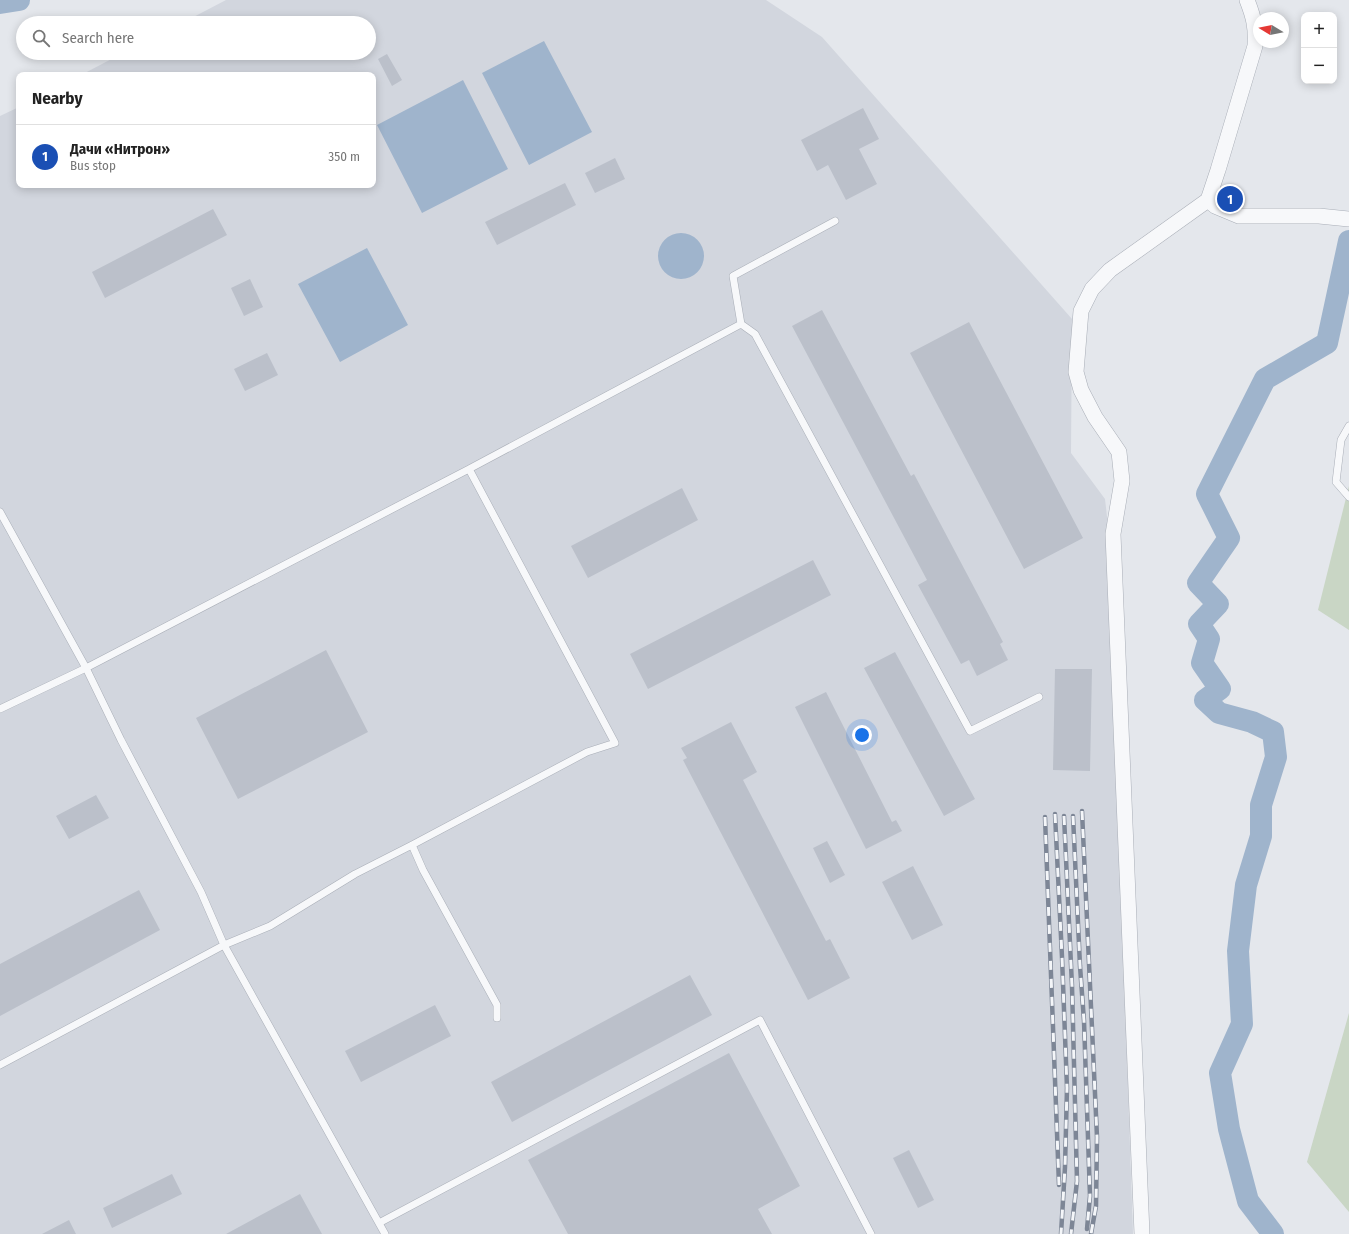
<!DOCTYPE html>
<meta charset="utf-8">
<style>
body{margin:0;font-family:"Fira Sans Condensed",sans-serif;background:#f6f6f6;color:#222}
.controls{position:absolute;right:12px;top:12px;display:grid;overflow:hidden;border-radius:8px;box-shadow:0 2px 10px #0003}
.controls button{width:36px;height:36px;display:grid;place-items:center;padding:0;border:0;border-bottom:1px solid #e0e0e0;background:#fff;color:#222;font:20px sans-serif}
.compass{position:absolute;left:1253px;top:12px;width:36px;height:36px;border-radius:50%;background:#fff;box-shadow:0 2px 10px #0003;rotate:280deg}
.you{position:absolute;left:862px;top:735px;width:14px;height:14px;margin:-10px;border:3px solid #fff;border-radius:50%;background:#1a73e8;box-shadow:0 0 0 6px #1a73e833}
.badge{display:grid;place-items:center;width:26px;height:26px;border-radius:50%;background:#0f766e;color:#fff;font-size:13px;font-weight:700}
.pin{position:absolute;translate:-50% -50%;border:2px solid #fff;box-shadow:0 1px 4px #0006}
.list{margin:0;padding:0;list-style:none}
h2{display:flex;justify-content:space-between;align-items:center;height:52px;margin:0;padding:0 16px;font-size:17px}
h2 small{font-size:13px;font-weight:400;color:#767676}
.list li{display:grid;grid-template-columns:26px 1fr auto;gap:12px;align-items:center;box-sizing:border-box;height:64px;padding:0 16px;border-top:1px solid #e0e0e0}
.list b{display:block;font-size:15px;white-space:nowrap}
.list p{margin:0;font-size:13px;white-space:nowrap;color:#767676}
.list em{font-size:13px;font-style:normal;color:#767676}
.icon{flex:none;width:22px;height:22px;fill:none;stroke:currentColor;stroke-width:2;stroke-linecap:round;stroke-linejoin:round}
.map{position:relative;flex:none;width:1349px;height:1234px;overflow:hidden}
.search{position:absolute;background:#fff;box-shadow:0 2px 10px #0003;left:16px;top:16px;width:360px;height:44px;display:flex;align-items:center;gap:10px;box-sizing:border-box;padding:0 14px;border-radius:22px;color:#767676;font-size:15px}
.panel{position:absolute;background:#fff;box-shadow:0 2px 10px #0003;left:16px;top:72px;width:360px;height:116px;border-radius:8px}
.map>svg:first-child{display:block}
.built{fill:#d2d6de}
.green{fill:#c9d6c5}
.water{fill:#9fb4cc}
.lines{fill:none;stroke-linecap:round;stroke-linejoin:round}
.river{stroke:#9fb4cc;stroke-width:22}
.building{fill:#bbc0ca}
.lane-casing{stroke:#a9aeb7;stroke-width:8}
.street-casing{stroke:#a9aeb7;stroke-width:16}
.lane{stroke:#f7f8fa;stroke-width:7}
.street{stroke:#f7f8fa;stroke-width:15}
.rail-casing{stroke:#7d8696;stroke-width:4.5}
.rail{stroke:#f4f6f9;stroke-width:3;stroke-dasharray:9;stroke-linecap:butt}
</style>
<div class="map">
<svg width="1349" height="1234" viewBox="0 0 1349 1234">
<rect width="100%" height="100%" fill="#e4e7ec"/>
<path class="built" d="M226,0H766L822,37L1072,319L1071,453L1105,499L1109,534L1133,1234H0V116L19,107V185H373V75H81L123,53H369V23H182Z"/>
<path class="green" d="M1349,486V630L1318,610Z
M1349,1013V1212L1307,1162Z"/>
<path class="water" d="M544,41L592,132L529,165L482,73Z
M463,80L508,169L422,213L377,125Z
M658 256a23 23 0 1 1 46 0a23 23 0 1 1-46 0Z
M367,248L408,325L340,362L298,284Z"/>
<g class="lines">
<path class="river" d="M0,3L19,0
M1273,1234L1248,1201L1229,1129L1220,1073L1242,1024L1238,951L1246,885L1261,836V805L1276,757L1273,732L1252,722L1219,713L1205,700L1220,689L1202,663L1209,639L1199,624L1218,604L1198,583L1229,538L1207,494L1265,379L1327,343L1349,241"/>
</g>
<path class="building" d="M387,54L402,80L392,86L378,59Z
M863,108L879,139L859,149L877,184L846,200L828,165L817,171L801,140Z
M615,158L625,179L595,193L585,173Z
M565,183L576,205L497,245L485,222Z
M213,209L227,235L105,298L92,272Z
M250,279L263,307L244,316L231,288Z
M822,310L911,476L914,474L1003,642L1000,644L1008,660L977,676L969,660L961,664L918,585L927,580L792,326Z
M969,322L1083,538L1024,569L910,353Z
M267,353L278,375L245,391L234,369Z
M682,488L698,520L588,578L571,546Z
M813,560L831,595L648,689L630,654Z
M326,650L368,732L238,799L196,718Z
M895,652L975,799L944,816L864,668Z
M1055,669H1092L1090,771L1053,770Z
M826,692L892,822L896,820L902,831L866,849L795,707Z
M731,722L757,772L743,780L826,941L830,939L850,978L808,1000L683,760L687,758L681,748Z
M96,795L109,818L69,839L56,816Z
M827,841L845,875L830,883L813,848Z
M913,866L943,925L912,940L882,882Z
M139,890L160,930L0,1016V964Z
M690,975L712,1015L512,1122L491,1082Z
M435,1005L451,1036L361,1082L345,1051Z
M729,1053L800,1186L758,1209L772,1234H568L528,1160Z
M909,1150L934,1200L918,1208L893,1158Z
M172,1174L182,1194L112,1228L103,1208Z
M300,1194L322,1234H226Z
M69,1220L76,1234H42Z"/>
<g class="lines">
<g class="lane-casing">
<path id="lane" d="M741,324L755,334L970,731L1039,697
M1349,426L1341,440L1336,482L1349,497
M469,469L741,324L733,276L835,221
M0,512L86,668L121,740L201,892L224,945L270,926L355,874L412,845L587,752L615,743L469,469L86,668L0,709
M412,845L423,870L497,1005V1018
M0,1065L224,945L385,1234
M379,1223L760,1020L871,1234"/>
</g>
<g class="street-casing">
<path id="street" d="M1247,0C1254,18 1256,27 1255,46L1218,170L1208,200L1215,206L1239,216H1319L1349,219
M1142,1234L1113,534L1122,481L1119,452L1095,417L1081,390L1076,372L1081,311L1092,289L1110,270L1208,200"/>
</g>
<use href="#lane" class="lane"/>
<use href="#street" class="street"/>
<g class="rail-casing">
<path id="rail" d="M1082,811L1097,1137L1096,1206L1091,1234
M1055,814L1062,957L1067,1088L1065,1167L1061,1234
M1064,816L1072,986L1077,1181L1071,1234
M1073,816L1080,966L1084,1021L1090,1196L1087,1229
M1045,817L1059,1185"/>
</g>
<use href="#rail" class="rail"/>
</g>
</svg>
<div class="controls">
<button>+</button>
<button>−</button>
</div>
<svg class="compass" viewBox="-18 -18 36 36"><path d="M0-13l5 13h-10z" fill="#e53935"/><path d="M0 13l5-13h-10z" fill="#767676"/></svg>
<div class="you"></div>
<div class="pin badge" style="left:1230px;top:199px;background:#1a4fb4">1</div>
<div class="search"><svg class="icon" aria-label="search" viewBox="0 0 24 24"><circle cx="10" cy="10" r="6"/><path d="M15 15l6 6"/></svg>Search here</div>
<section class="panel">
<h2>Nearby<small></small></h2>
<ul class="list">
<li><span class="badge" style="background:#1a4fb4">1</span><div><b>Дачи «Нитрон»</b><p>Bus stop</p></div><em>350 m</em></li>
</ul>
</section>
</div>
